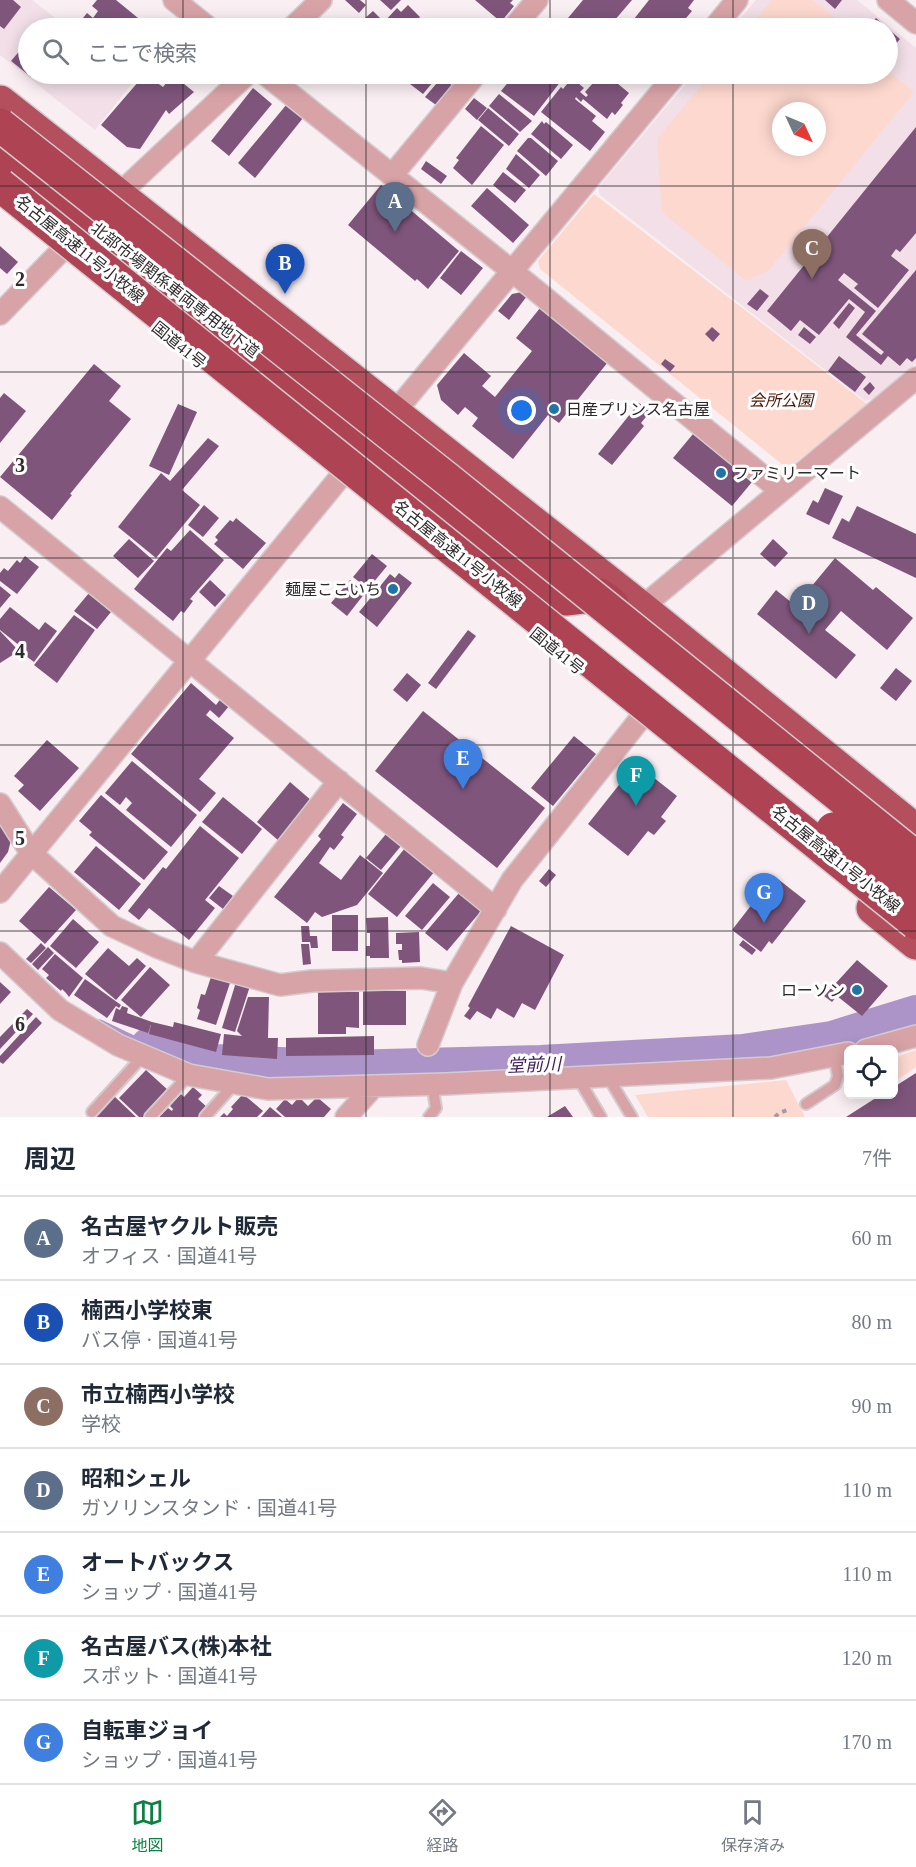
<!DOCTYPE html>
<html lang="ja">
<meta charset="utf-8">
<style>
body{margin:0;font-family:"Times New Roman","Noto Sans JP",serif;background:#f2f2f3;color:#1f2937}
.controls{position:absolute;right:18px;bottom:18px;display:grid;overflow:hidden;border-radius:9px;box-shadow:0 3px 15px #0003}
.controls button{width:54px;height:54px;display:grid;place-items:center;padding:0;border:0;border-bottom:2px solid #e0e1e3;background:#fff;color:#1f2937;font:30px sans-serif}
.compass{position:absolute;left:772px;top:102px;width:54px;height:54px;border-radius:50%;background:#fff;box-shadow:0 3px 15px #0003;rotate:134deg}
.you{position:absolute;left:522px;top:411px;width:21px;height:21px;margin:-15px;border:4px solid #fff;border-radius:50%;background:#1a73e8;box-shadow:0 0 0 9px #1a73e833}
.badge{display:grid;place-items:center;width:39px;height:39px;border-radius:50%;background:#0b8043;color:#fff;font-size:20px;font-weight:700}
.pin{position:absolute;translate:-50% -50px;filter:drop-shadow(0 2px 3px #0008)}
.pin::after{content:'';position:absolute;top:32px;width:21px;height:18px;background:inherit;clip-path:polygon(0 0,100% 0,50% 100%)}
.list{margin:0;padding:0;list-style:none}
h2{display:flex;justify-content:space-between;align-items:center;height:78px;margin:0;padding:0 24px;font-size:26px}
h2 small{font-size:20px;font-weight:400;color:#747a83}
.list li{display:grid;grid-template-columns:39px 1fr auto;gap:18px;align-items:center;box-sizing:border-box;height:84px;padding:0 24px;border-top:2px solid #e0e1e3}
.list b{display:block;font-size:22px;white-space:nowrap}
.list p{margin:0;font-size:20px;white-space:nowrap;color:#747a83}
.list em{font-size:20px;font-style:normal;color:#747a83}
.icon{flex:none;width:33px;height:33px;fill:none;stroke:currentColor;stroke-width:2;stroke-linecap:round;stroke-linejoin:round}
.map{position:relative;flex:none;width:916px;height:1117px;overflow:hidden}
.search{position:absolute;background:#fff;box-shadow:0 3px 15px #0003;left:18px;right:18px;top:18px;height:66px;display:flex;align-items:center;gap:15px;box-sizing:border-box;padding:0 21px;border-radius:33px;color:#747a83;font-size:22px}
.sheet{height:666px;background:#fff}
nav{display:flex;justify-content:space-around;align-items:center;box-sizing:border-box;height:84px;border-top:2px solid #e0e1e3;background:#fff;font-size:16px;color:#747a83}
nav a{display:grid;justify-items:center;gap:3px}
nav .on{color:#0b8043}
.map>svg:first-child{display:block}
.built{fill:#f2dfe7;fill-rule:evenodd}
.park{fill:#fdd8ce;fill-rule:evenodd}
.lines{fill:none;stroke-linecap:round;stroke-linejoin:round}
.stream{stroke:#ad94c8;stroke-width:7}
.river{stroke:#ad94c8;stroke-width:40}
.building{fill:#7f557c}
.service-casing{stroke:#d4cbce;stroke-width:14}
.minor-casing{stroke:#d4cbce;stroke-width:24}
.trunk-casing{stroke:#d4cbce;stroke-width:36}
.motorway-casing{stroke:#d4cbce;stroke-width:36}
.path{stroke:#a49c9f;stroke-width:4;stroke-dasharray:4.5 4.5;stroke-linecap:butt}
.service{stroke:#d8a3a7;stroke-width:10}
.minor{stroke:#d8a3a7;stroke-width:21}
.trunk{stroke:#b4505e;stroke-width:33}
.motorway{stroke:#ae4353;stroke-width:33}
.motorway-bridge-casing{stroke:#d4cbce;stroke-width:36;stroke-linecap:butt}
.motorway-bridge{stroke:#ae4353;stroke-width:33}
.grid{fill:none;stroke:#2e2a2c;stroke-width:1.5;stroke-opacity:0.55}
.poi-dot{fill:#1e75a5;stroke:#fefefe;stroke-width:2}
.labels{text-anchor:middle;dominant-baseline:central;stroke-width:6;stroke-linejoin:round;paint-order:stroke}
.street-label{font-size:16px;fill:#2e2a2c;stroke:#fefefe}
.park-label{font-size:16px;font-style:italic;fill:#4c1404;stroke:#fefefe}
.poi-label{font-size:16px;fill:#2e2a2c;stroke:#fefefe;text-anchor:start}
.water-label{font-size:18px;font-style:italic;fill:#3f1c5b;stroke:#fefefe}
.grid-label{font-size:20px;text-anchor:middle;font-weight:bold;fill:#2e2a2c;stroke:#fefefe;stroke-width:6;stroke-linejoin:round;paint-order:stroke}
</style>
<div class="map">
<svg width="916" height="1117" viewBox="0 0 916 1117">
<rect width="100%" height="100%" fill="#f9eef2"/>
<path class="built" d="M0,0H32L68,28H28V74H124L134,81L95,130L0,55Z
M756,0H857L916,48V363L872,399L865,401L600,195L598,188L694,74H888V28H732ZM781,111H817V147H781Z"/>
<path class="park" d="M772,0H812L848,28H748Z
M888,71L914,92L768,271L746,281L662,212L657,139L711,74H888ZM781,111H817V147H781Z
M594,194L867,404L788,469L540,269L538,261Z
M916,1050V1067L894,1082V1058Z
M786,1080L805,1117H648L635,1095Z"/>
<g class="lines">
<path class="stream" d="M100,1023L150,1047"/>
<path class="river" d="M150,1047L215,1064L346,1070L541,1065L743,1054L832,1041L916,1015"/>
</g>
<path class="building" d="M0,0H13L21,7L4,29L0,26Z
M97,0H116L138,18L130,28H75L87,13L93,18L98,11L92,6Z
M345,0H360L366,5L359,13Z
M380,0H401L391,10Z
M475,0H513L510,3L514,6L501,22Z
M583,0H632L608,28H568L563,24Z
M649,0H694L688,8L692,11L682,23L679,21L672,28H646L634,19Z
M825,0H842L835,9Z
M408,5L420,17L409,28H392L384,22L397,8L401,12Z
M373,11L390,28H354Z
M322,18L332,28H311Z
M876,18L900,39L890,51L888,49V28H867Z
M28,41V74H33L31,77L11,61Z
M145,74L163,87L173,75L194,92L169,114L166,110L140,149L127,147L101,125Z
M152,74H169L162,82Z
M397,74H435L438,76L423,94Z
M515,74H552L561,81L534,116L501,91Z
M601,74H606L629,93L621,103L623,105L615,115L612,112L607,119L583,99L581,102L576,97L575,99L596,116L592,121L605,132L590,151L541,112L561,87L563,89L572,78L584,88L580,92L586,97L588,95L585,92Z
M614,74H640L635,79L631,76L626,83Z
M442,77L453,86L436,105L425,97Z
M253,88L272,104L229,156L211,141Z
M499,94L532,121L520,132L489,106Z
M474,98L487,108L477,120L465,109Z
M287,104L303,118L255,178L238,163Z
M488,108L519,134L509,146L478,120Z
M542,121L544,124L546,122L573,145L561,159L531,134Z
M481,126L504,145L472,185L453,168L459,160L456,158Z
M916,127V233L900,252L896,249L891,256L909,270L878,308L854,288L858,284L844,273L838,280L876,311L856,335L881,355L884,352L862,334L916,270V358L912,362L907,358L900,366L888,356L881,365L846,337L865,312L849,299L819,335L800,320L791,331L767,311Z
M528,138H531L558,161L546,176L517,151Z
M516,154L540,175L529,188L506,169Z
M426,161L447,176L441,184L421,169Z
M503,172L526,190L515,203L493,185Z
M381,185L459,251L428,289L417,279L415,281L348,225Z
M487,188L529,225L513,243L471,206Z
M0,246L18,262L7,274L0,268Z
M461,251L483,268L461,295L440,278Z
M760,289L769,296L757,311L747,304Z
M522,292L527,296L509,320L498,311L512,294Z
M849,303L855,308L839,329L833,323Z
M540,308L608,362L559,423L548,415L513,459L472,426L478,418L465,407L458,415L441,400L437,385L464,353L491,376L482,386L495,397L532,351L516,338Z
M712,327L720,334L713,342L705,334Z
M804,327L816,337L810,344L798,335Z
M839,356L866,377L855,392L828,371Z
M665,359L675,366L670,372L661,364Z
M94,364L121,386L109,401L131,419L70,494L72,495L52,520L0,477Z
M870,382L875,388L869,395L863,389Z
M4,393L26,411L0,443V398Z
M639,403L650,412L641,423L644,426L612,465L598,454Z
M178,404L197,412L169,475L149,466Z
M693,434L752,482L732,506L673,458Z
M208,438L219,446L182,490L200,505L156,558L118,527L161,473L170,481Z
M825,488L843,496L829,525L806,514L813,500L818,503Z
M204,505L219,518L203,537L188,525Z
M857,506L916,534V578L832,538L842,518L849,522Z
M236,518L266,543L243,569L214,544L218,540L215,537L230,520L233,522Z
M190,530L224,560L190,599L193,601L184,613L181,611L173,621L134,589L167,548L171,551Z
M129,539L154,561L138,578L113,556Z
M773,539L788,553L775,567L760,554Z
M372,554L387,566L368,589L353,577Z
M25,556L39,567L17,594L0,581V573L4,568L8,571L17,560L20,563Z
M835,558L873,590L876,587L913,618L887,650L841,611L825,630L856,655L836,679L757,614L776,590L807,615L823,596L811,587Z
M399,573L412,583L377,627L359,612L390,574L395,578Z
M210,580L226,595L215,607L199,592Z
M350,580L365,593L347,616L331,603Z
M0,586L11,595L0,608Z
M89,593L111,612L97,629L74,611Z
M10,607L39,630L45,622L57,631L34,662L22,653L25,650L0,630V619Z
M74,615L95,630L57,683L34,665Z
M468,630L476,636L436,689L428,683Z
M0,631L19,651L0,663Z
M896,668L912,681L896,701L880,688Z
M407,673L421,685L407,702L393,690Z
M191,683L216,705L222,697L230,705L219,718L210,710L206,715L234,738L199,779L216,793L200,812L131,754Z
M423,711L545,808L497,868L375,771Z
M574,736L596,754L553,806L531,788Z
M47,740L79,768L40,811L18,791L24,785L14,776Z
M132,761L197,815L171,847L126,810L132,803L126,797L120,805L105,793Z
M644,770L677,796L661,817L666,821L654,835L648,831L628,856L588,824L630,771L638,777Z
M290,782L312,801L279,841L257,822Z
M101,795L168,852L144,880L89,835L92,832L79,821Z
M223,797L262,829L242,854L202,822Z
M343,803L357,814L341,835L344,837L334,850L330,847L319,863L341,880L360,855L383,873L357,905L322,917L315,912L307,923L274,897L321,839L318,836Z
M0,823L11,840L8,852L0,863Z
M200,826L239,858L205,900L215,908L189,940L149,908L139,920L128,911L163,867L166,869Z
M386,834L401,846L381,870L366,858Z
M96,846L141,884L119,910L74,872Z
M405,848L435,871L397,917L368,894Z
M549,869L556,875L546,887L539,881Z
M774,876L806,901L772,944L769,941L761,952L732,930Z
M433,883L450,897L422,930L405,916Z
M219,886L233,896L223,909L209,898Z
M49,887L76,910L45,944L19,921Z
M459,893L481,911L447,951L425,933Z
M332,915H358V951H332Z
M388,917L389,958H370V956H366V946H370V933H367L366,918Z
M73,919L99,942L76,968L50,946Z
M301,926H309L310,936H317L318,948H311L310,942H302Z
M511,926L564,955L535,1010L522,1003L514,1018L497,1008L491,1019L477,1011L470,1020L464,1016L470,1008L468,1006Z
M419,932L420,962L402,963V960H399L398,950H402V944H396V933Z
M743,940L756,950L752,955L739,945Z
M41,943L46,948L31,963L26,959Z
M301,944H309L311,964L303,965Z
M48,947L54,953L38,970L32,964Z
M108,948L129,966L137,958L146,966L116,1000L85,974Z
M55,954L83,978L69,997L66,993L62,989L61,991L46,978L49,975L42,969Z
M857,960L888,986L862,1016L837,996L832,1002L824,996Z
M150,967L170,985L141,1017L121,1000Z
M211,977L230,983L216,1025L197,1019L200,1010L197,1008L201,994L205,995Z
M85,979L121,1005L119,1008L116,1006L107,1018L74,995Z
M0,982L11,992L0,1004Z
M236,982L250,986L235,1032L222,1028Z
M363,991H406V1025H363Z
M318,992H359V1028L346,1027V1034H318Z
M248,997H269L268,1038H278L277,1059L222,1055L224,1034L242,1036L237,1031Z
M122,1006L128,1008L127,1013L152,1022L173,1027L174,1022L221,1034L216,1052L149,1034L151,1024L148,1033L112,1021L116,1008L120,1010Z
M27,1009L33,1014L0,1049V1037Z
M36,1017L42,1023L3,1064L0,1062V1056Z
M374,1036V1055L286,1056V1038Z
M146,1070L169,1091L144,1117H139L119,1098Z
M916,1073V1117H846L882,1094H894V1087Z
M193,1087L202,1095L198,1099L208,1108L200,1117H159L168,1108L172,1111L173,1109L170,1106L181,1094L184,1097Z
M243,1094L263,1111L257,1117H220L224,1113L227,1116L233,1109L231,1107Z
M114,1096L136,1117H97L95,1115Z
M299,1097L308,1106L317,1097L331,1109L324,1117H285L276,1109L285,1099L292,1105Z
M565,1106L573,1117H547Z
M270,1107L282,1117H261Z"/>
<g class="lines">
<g class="service-casing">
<path id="service" d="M608,1077L632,1117
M578,1078L601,1117
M806,1104L835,1085L838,1076L834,1056
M92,1112L143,1056
M150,1117L189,1075
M205,1117L235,1083
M429,1117L436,1108L432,1084"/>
</g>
<g class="minor-casing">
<path id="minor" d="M174,0L209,28
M888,0L916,23
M292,28L321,0
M513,28L537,0
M714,28L737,0
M265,74L512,271L781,491
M393,174L476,74
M117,196L247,74
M0,314L61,251
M394,413L676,74
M0,507L496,909
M641,608L916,378
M0,804L31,853L112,926L157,947L196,962L280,985L312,981L421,978L452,983
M0,892L341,476
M0,953L60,1010L118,1045L189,1075L268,1089L446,1084L771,1068L848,1053
M196,962L339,781
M428,1045L452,983L512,880L640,719
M866,1050L916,1036
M346,1117L374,1086"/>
</g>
<g class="trunk-casing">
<path id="trunk" d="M0,102L641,608L916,831
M873,908L916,943"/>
</g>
<g class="motorway-casing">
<path id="motorway" d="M0,154L290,377L566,599L600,595L612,604"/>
</g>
<path class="path" d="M775,1117L779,1113L790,1109"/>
<use href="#service" class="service"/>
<use href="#minor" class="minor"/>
<use href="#trunk" class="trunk"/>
<use href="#motorway" class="motorway"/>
<g class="motorway-bridge-casing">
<path id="motorway-bridge" d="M0,125L447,479L916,858
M0,185L916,923
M833,829L916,890"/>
</g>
<use href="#motorway-bridge" class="motorway-bridge"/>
</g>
<path class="grid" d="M183,0V28M366,0V28M550,0V28M733,0V28M183,74V1117M366,74V1117M550,74V1117M733,74V1117M0,186H916M0,372H916M0,558H916M0,745H916M0,931H916"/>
<g class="poi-dot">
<circle cx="554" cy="409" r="6"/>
<circle cx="721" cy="473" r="6"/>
<circle cx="393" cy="589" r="6"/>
<circle cx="857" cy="990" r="6"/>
</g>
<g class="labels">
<g class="street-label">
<text transform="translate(80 249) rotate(39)">名古屋高速11号小牧線</text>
<text transform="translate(175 290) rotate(38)">北部市場関係車両専用地下道</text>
<text transform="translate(179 345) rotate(39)">国道41号</text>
<text transform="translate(458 554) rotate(39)">名古屋高速11号小牧線</text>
<text transform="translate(557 651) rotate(39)">国道41号</text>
<text transform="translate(836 859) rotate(39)">名古屋高速11号小牧線</text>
</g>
<g class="park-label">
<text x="781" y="400">会所公園</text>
</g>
<g class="poi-label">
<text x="566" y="409">日産プリンス名古屋</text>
<text x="733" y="473">ファミリーマート</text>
<text x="381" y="589" text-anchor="end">麺屋ここいち</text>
<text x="845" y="990" text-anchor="end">ローソン</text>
</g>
<g class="water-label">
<text transform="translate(534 1065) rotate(-2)">堂前川</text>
</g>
</g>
<g class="grid-label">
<text x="20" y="286">2</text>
<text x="20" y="472">3</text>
<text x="20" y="658">4</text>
<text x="20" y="845">5</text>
<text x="20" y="1031">6</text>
</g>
</svg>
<div class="controls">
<button><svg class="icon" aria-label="locate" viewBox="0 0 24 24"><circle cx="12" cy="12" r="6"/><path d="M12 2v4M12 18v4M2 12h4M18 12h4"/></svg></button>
</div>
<svg class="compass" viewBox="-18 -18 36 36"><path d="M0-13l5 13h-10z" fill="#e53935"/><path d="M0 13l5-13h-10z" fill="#747a83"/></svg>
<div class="you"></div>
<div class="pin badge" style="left:395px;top:232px;background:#5c6f8a">A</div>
<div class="pin badge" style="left:285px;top:294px;background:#1a4fb4">B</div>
<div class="pin badge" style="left:812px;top:279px;background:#8d6e63">C</div>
<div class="pin badge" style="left:809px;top:634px;background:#5c6f8a">D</div>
<div class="pin badge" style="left:463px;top:789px;background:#3f7fe0">E</div>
<div class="pin badge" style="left:636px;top:806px;background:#0f9aa8">F</div>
<div class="pin badge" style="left:764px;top:923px;background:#3f7fe0">G</div>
<div class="search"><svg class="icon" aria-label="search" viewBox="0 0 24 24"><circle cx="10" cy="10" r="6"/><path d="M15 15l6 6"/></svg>ここで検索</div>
</div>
<section class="sheet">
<h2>周辺<small>7件</small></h2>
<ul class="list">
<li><span class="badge" style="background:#5c6f8a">A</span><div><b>名古屋ヤクルト販売</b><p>オフィス · 国道41号</p></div><em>60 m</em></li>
<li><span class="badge" style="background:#1a4fb4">B</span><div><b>楠西小学校東</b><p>バス停 · 国道41号</p></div><em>80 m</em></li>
<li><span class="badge" style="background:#8d6e63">C</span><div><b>市立楠西小学校</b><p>学校</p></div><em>90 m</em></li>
<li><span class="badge" style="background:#5c6f8a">D</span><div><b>昭和シェル</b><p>ガソリンスタンド · 国道41号</p></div><em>110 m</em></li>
<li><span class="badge" style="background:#3f7fe0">E</span><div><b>オートバックス</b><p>ショップ · 国道41号</p></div><em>110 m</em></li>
<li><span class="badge" style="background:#0f9aa8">F</span><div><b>名古屋バス(株)本社</b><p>スポット · 国道41号</p></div><em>120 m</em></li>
<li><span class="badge" style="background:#3f7fe0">G</span><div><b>自転車ジョイ</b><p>ショップ · 国道41号</p></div><em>170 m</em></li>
</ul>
</section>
<nav>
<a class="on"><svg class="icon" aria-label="map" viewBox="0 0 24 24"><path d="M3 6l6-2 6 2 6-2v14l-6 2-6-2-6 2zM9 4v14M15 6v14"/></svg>地図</a>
<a><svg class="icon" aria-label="directions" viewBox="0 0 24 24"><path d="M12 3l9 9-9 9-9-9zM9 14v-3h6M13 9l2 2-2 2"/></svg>経路</a>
<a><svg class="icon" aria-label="saved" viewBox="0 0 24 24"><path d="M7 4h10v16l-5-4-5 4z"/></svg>保存済み</a>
</nav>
